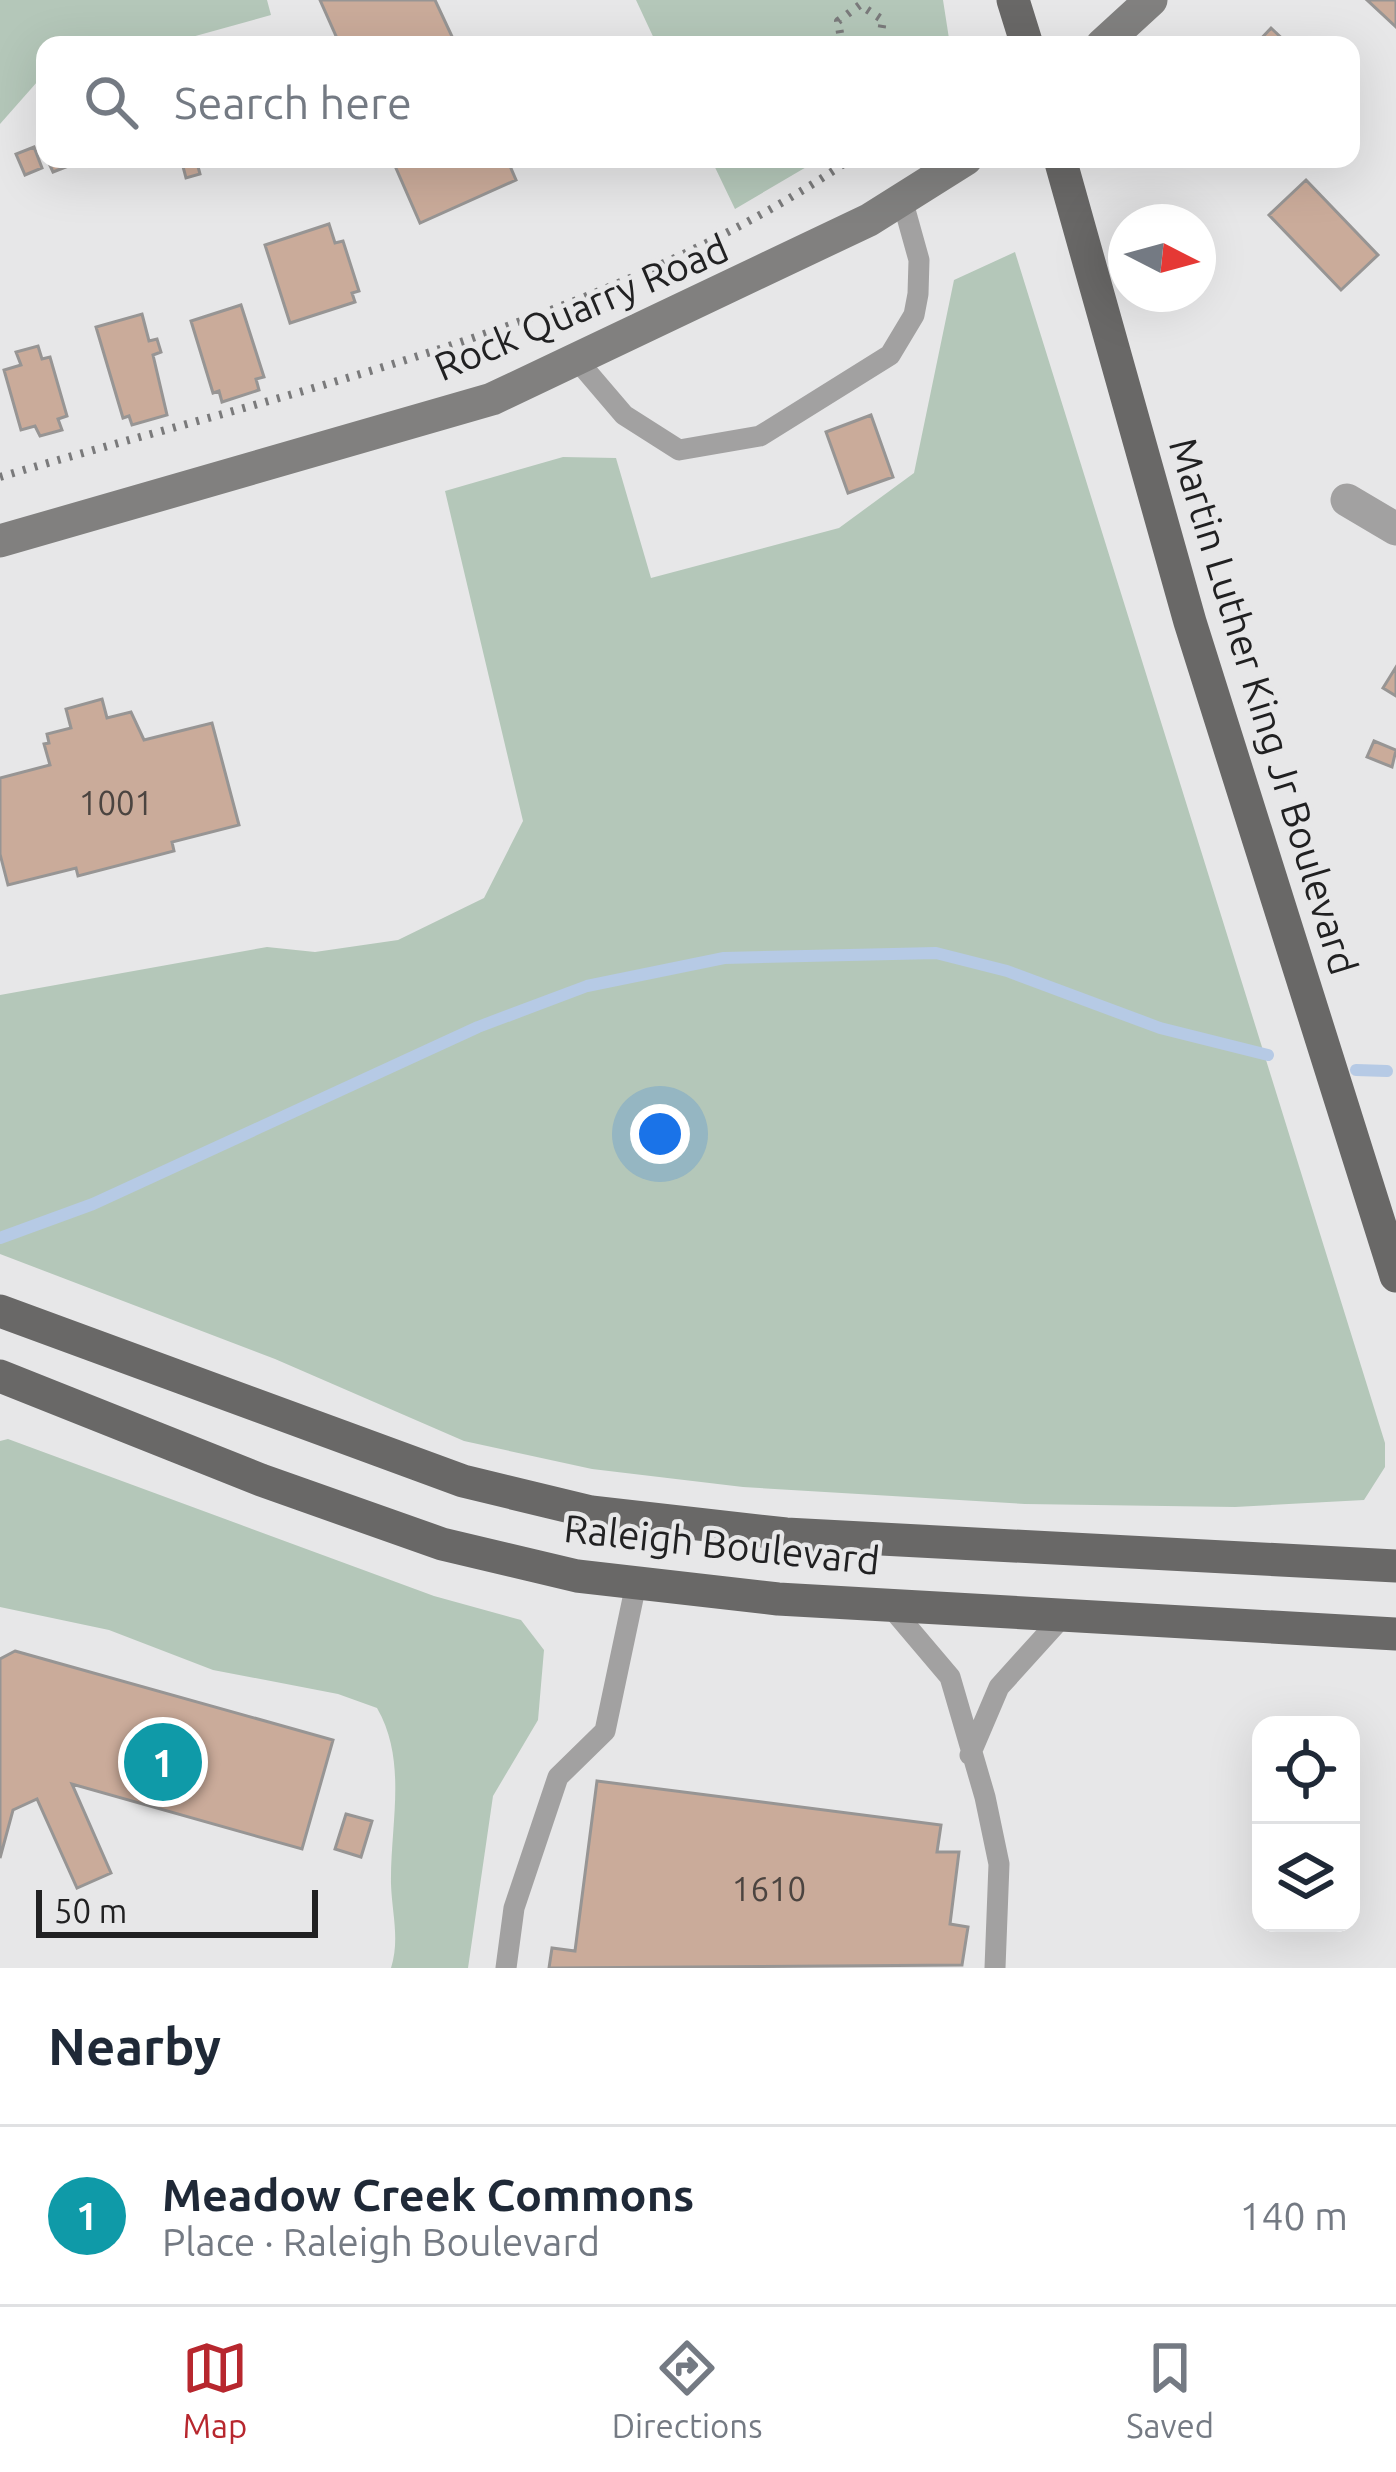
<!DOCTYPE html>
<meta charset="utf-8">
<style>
body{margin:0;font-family:Ubuntu,sans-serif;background:#f2f2f3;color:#1f2937}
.controls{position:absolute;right:36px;bottom:36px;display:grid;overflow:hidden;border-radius:24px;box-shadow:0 12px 48px #0002}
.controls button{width:108px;height:108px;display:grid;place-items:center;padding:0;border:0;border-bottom:3px solid #e0e1e3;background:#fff;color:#1f2937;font:60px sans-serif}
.compass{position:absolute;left:1108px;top:204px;width:108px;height:108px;border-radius:50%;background:#fff;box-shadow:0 12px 48px #0002;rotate:96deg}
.scale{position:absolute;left:36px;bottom:30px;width:282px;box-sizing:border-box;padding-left:12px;border:6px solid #212122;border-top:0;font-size:33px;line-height:42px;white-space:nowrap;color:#212122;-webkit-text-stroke:9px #e7e7e8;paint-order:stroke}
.you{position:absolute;left:660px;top:1134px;width:42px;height:42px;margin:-30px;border:9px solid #fff;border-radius:50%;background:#1a73e8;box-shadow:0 0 0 18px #1a73e833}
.badge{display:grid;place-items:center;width:78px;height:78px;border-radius:50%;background:#b7272e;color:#fff;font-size:39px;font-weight:700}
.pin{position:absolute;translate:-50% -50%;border:6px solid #fff;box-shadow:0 3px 12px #0006}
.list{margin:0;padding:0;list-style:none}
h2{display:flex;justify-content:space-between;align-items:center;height:156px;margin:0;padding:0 48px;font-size:51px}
h2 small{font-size:39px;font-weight:400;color:#747a83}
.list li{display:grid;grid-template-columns:78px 1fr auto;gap:36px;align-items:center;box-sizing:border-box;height:180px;padding:0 48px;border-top:3px solid #e0e1e3}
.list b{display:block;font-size:45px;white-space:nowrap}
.list p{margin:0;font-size:39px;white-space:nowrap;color:#747a83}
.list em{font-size:39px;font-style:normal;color:#747a83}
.icon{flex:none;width:66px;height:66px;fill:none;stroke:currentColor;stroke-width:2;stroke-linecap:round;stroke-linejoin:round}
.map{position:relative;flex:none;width:1396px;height:1968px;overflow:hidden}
.search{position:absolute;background:#fff;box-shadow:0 12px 48px #0002;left:36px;right:36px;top:36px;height:132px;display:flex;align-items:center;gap:30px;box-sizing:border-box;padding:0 42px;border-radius:24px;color:#747a83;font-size:45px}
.sheet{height:336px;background:#fff}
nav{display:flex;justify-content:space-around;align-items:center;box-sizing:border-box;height:168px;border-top:3px solid #e0e1e3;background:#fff;font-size:33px;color:#747a83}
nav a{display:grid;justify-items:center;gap:6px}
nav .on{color:#b7272e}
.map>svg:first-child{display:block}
.green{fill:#b4c7b9}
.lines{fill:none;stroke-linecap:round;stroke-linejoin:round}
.stream{stroke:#b6cae5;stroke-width:12}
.building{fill:#caab9a;stroke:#979594;stroke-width:3}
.path{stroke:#7a7a7b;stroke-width:8;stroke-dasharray:3 9;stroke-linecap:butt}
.service{stroke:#a2a1a1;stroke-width:21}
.minor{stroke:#a2a1a1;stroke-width:33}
.secondary{stroke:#81807f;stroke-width:33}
.primary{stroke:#696867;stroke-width:33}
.labels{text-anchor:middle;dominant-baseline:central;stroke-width:9;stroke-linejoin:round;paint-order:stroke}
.number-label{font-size:33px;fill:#4b4440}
.street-label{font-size:39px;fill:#212122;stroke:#e7e7e8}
</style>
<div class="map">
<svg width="1396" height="1968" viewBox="0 0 1396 1968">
<rect width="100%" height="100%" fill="#e7e7e8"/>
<path class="green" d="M0,0H267L271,15L163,45H45V73L0,124Z
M636,0H943L950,45H657Z
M711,159H820L735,209Z
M1015,252L1385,1443V1467L1364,1500L1235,1507L1025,1504L743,1487L592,1469L464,1441L275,1359L0,1254V995L267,947L315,952L398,940L484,898L523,821L445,491L563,457L616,458L651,578L839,528L914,473L954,280Z
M8,1439L434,1596L521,1620L544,1650L538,1720L493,1796L468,1968H391C400,1939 392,1914 391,1884C390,1824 408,1762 377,1708L338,1694L213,1670L109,1630L0,1607V1441Z"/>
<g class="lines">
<path class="stream" d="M1356,1070L1387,1071
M0,1238L93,1204L478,1027L587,986L724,958L936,953L1007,971L1160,1028L1268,1055"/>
</g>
<path class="building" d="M320,0H435L456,45H340Z
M1367,0H1396V27Z
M1271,28L1289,45H1255Z
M34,147L42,168L25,175L16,154Z
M47,159H86L53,172Z
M181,159H196L200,174L186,178Z
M392,159H507L516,180L420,223Z
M1306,180L1378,255L1341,290L1269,215Z
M329,224L335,243L343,241L359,291L352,293L355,302L290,323L265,245Z
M241,305L264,377L256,379L259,390L222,402L219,391L213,393L191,321Z
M142,314L149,341L157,339L161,352L153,355L167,415L132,425L129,416L123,418L96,327Z
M38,346L42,359L50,357L67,416L58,419L62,430L40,436L35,426L21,430L4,370L21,365L16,352Z
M871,415L893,477L848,493L826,432Z
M1396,667V696L1383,688Z
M102,699L107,718L131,712L144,740L212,723L239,825L172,842L174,851L78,876L76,868L8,885L0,854V778L50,765L44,744L49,743L47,734L71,728L66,709Z
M1374,741L1396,750L1392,767L1367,757Z
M15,1651L333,1740L302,1849L72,1784L111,1873L77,1888L37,1799L13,1810L0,1858V1659Z
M597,1781L941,1825L937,1852H959L950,1924L968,1927L962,1965L549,1968L552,1948L575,1951Z
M346,1814L372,1821L361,1857L335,1849Z"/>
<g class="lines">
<path class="path" d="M842,45L838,21L860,5L883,20L879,45
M0,477C279,394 609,325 851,159"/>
<path class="service" d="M577,360L624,415L679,450L760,436L890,355L914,315L918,294L919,260L902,199
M889,1605L950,1677L985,1797L999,1864L995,1968
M970,1755L999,1687L1066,1613
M506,1968L514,1908L558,1777L605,1731L636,1584"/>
<path class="minor" d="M1347,500L1396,529"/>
<path class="secondary" d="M1102,45L1151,0
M0,541L492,399L869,220L966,159"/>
<path class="primary" d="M1013,0L1027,45
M1060,159L1190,622L1396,1276
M0,1311L463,1481L591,1512L786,1534L1396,1566
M0,1376L261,1480L442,1544L577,1576L778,1599L1396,1634"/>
</g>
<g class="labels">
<g class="number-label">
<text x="116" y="802">1001</text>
<text x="769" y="1888">1610</text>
</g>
<g class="street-label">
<text transform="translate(581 307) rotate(-23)">Rock Quarry Road</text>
<text transform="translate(1264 706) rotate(73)">Martin Luther King Jr Boulevard</text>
<text transform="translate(722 1544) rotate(6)">Raleigh Boulevard</text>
</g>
</g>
</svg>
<div class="controls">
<button><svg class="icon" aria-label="locate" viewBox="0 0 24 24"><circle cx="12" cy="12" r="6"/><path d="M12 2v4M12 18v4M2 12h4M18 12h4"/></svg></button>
<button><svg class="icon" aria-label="layers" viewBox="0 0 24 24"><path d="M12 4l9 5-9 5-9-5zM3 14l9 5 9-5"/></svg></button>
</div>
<svg class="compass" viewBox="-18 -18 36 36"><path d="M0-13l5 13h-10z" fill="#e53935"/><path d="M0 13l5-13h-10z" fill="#747a83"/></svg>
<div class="scale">50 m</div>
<div class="you"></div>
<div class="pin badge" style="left:163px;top:1762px;background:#0f9aa8">1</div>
<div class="search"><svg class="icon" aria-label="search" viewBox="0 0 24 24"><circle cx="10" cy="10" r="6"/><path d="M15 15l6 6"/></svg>Search here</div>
</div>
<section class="sheet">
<h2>Nearby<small></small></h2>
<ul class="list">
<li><span class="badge" style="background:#0f9aa8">1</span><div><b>Meadow Creek Commons</b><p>Place · Raleigh Boulevard</p></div><em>140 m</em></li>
</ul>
</section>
<nav>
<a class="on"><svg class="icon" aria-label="map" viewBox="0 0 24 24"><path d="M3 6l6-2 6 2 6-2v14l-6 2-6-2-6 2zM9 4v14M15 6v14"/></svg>Map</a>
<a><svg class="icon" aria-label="directions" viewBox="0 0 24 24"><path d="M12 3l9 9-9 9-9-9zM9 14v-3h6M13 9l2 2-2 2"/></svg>Directions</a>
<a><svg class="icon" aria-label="saved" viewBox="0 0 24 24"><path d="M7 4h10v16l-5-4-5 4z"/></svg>Saved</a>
</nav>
